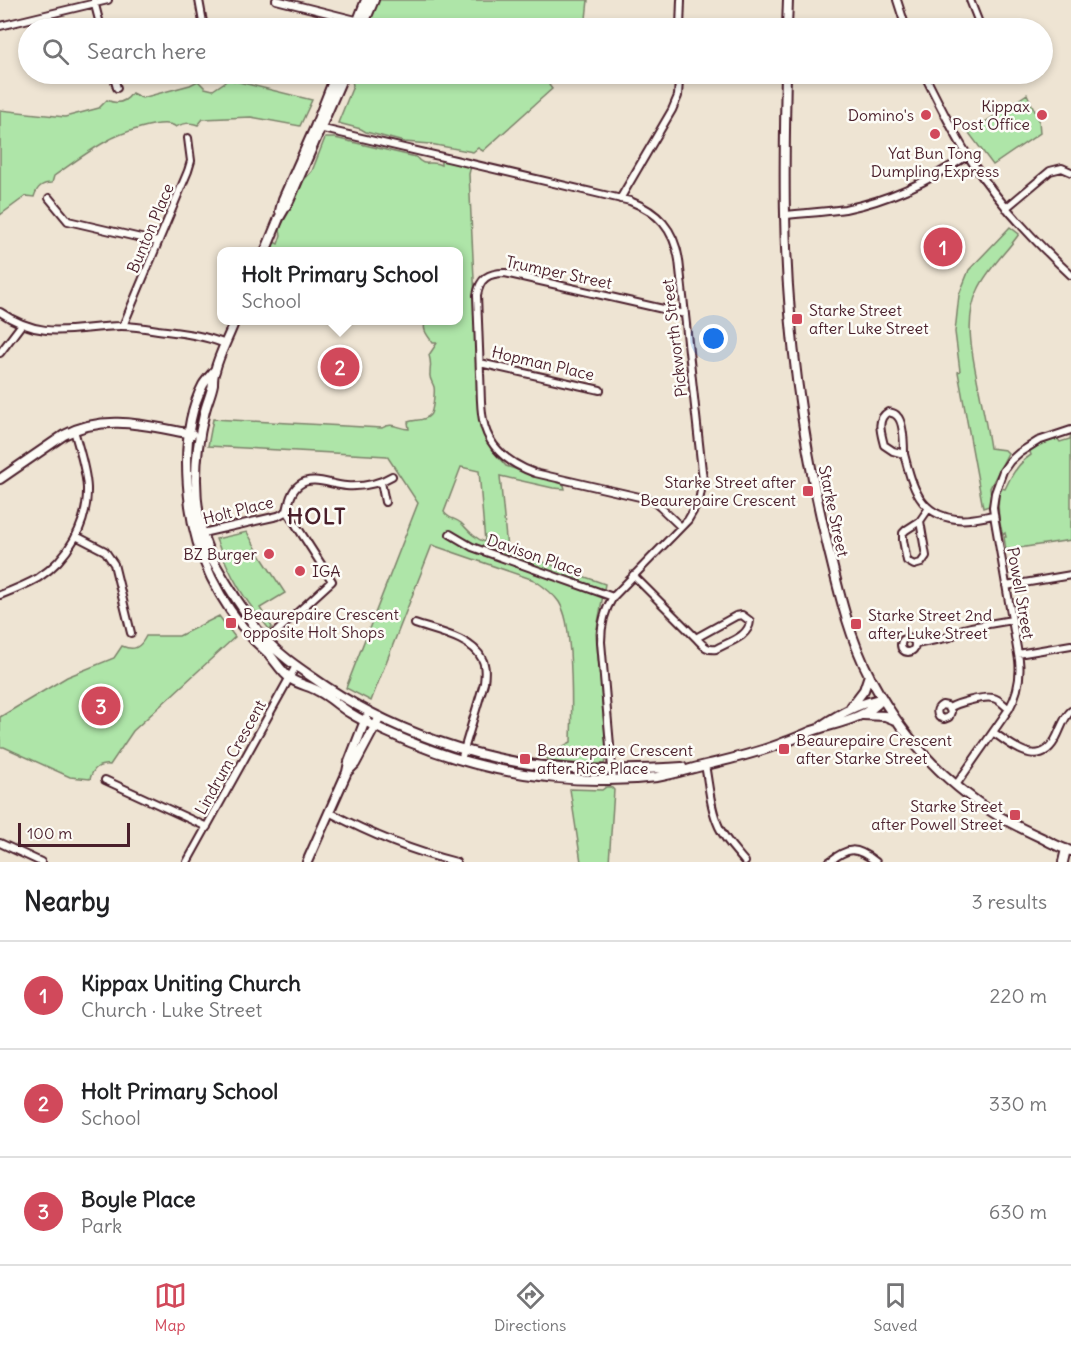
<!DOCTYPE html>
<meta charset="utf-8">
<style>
body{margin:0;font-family:Delius,sans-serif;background:#f2f2f2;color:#202124}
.scale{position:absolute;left:18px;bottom:15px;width:112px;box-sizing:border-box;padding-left:6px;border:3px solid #4a1f2b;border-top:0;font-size:16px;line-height:21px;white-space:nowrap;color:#4a1f2b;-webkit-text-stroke:4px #fdfcf7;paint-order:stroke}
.you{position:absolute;left:714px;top:339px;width:21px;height:21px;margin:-15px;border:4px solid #fff;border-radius:50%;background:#1a73e8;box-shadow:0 0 0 9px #1a73e833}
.badge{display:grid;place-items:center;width:39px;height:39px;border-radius:50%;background:#d1495b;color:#fff;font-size:20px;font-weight:700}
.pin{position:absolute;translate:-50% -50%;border:3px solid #fff;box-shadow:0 2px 6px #0006}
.popup{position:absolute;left:217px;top:247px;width:246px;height:78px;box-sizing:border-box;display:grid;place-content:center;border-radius:12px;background:#fff;filter:drop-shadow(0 2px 4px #0005);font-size:20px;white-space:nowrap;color:#757577}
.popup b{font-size:22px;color:#202124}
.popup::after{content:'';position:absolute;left:50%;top:100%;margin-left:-12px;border:12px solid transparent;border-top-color:#fff}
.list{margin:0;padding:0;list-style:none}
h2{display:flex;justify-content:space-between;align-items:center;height:78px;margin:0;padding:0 24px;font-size:26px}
h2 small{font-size:20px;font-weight:400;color:#757577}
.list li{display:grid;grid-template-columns:39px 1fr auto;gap:18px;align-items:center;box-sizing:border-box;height:108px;padding:0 24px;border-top:2px solid #e0e0e0}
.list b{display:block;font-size:22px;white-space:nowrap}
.list p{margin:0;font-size:20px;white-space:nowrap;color:#757577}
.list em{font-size:20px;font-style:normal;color:#757577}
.icon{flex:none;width:33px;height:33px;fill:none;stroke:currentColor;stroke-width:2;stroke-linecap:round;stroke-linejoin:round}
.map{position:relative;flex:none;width:1071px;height:862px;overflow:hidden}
.search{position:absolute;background:#fff;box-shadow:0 3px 9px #0003;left:18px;right:18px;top:18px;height:66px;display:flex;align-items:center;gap:15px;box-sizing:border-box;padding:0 21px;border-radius:33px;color:#757577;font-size:22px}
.sheet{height:402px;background:#fff}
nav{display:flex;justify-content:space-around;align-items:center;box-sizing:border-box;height:84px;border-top:2px solid #e0e0e0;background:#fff;font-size:16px;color:#757577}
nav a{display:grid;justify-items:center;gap:3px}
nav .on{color:#d1495b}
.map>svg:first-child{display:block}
.green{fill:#aee5a8;stroke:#7c826a;stroke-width:1.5;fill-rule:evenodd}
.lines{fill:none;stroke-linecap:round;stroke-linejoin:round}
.minor-casing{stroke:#4a1f2b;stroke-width:10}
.tertiary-casing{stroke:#4a1f2b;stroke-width:12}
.minor{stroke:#fdfcf7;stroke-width:6}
.tertiary{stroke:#fdfcf7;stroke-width:8}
.poi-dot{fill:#d1495b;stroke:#fdfcf7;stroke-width:2}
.labels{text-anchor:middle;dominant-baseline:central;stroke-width:5;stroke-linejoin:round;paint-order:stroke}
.poi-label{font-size:16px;fill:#4a1f2b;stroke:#fdfcf7;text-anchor:start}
.street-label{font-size:16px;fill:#4a1f2b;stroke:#fdfcf7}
.district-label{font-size:22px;font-weight:bold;letter-spacing:1.5px;fill:#4a1f2b;stroke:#fdfcf7}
</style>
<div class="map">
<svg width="1071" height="862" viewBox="0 0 1071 862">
<rect width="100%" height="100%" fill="#eee4d3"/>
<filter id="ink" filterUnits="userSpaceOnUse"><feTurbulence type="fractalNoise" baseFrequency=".0167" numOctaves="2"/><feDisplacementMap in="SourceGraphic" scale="12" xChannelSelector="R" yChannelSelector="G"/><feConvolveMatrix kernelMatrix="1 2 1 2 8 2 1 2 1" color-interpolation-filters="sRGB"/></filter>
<g filter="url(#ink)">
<path class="green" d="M377,0H588L585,28H367Z
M351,74H562L549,85L552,89L483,151L478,148L473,152L430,144L404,142L366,132L361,129L338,123L353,86Z
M227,79L312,100L300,126L251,117L203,119L198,125C191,122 182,123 176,127C164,117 118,134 105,142C87,152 70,165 54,176L52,183C42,183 37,187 34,197L26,196L0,215V110L65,117L99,108L107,100C117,105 125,103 132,93L142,98L190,85L198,81L205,88L213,90L225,82Z
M1027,94L1039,120L1040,133L993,165L969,133Z
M325,138H335L416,157C425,169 430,159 441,165V159L471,166L469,174L481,426L492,450L506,466L531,474L555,480L564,485L565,489L553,488L500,476L507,549L605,584L596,634L607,755L604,764L559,763L549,761L545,756L571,742C572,712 572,683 570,652C568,635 568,617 559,602C553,593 543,586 534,580L432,545L371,701L346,688L418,503L387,456L208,446L213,419L382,428C392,421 399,429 409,429L408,422C415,419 424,422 430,415C433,412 435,391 434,387C433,383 429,379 430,374C430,364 432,366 429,355L437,343H433C428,336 421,329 426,321L458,320V252H270L268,249L272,241L278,244L281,235L280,231L281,226L295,201L303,181L312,171ZM461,467L479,471L485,542C474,538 469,531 461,523C455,518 448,519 444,512Z
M1010,227L1019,234C1006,253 988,268 978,290C963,321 973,357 979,389C983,409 987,428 990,448L1005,450L1008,453L990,488L991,496L989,506L983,508L958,372L960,371L955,332L959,295L969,270Z
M1071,433V540L1006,550L1004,537H1006L1005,533L1003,535C998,520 997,504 1000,488L1005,489C1011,475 1018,463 1031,455L1029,449L1038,443L1056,437L1060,442L1070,439Z
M247,532L260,555L285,593L260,608L272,627L270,630C244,600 230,576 216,539Z
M219,616L235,637L133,731L110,765C99,764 93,768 90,779L70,777L4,747H0V717L67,677L114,658L122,646C134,651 140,648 146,636H179Z
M606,787H611L614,790L609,862H581L570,789L602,790Z"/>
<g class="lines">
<g class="minor-casing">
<path id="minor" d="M199,0L204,28
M276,0L360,21
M897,0L906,28
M970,0L981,28
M94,1L101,28
M0,26L108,0
M680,28L681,0
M113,74L117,88
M212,74V75
M671,74L673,77L679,80L686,77L689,74
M924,74C938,101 951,129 968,156C996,200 1032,239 1071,275
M319,128L630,201C658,212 674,229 679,260L703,480L699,501L688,520L613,597C604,611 601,625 601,642L613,780
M49,198L68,221L158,242
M620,199L672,110L678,96L679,80
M1006,208L1050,171L1062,168L1071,172
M785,215C805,213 825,212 845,209C890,200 930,181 968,155
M0,312C44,342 73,327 121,326C133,326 146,328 158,330C181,333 204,335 225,344
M123,326L188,171L191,161L188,138
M0,353L22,324
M480,363L600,390
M904,454C904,445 904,422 897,416C895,413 892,413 888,412C876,419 881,433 884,445L893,451L904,454C912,485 919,515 956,519C968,521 982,517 994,515
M381,482L385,502
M287,511C289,502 291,491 299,485C312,475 331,485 346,486C363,487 377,485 392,476
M920,521L926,556L921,563L914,565L907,561L903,540V533L906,530L920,521L929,508
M681,527L660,507L653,501L644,498L535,473C510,464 488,448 483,420C480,405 481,389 480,374C479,348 478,321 477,295C480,278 488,273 505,273L685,314
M198,534L278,516L287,511L332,581L263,644
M450,534L472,547L613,597
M76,536L105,551L114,564L131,633
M633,575L696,638L736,616L742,615L750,621C749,637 728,642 716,649C707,651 702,644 696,638
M1006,586L1071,575
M0,595C13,590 26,585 38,578C68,559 88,524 87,488C86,468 79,449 74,430
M415,624C435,631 473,638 482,659C486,666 485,675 484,683L461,760
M901 645a7 7 0 1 1 14 0a7 7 0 1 1-14 0Z
M916,644L950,637L963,629L971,627L1012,620
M1018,654L1071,645
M949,708L951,712L949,717L944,719L939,717C936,712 937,708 942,705L947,706L949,708C957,703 983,696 993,698C999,699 1004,705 1009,709
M993,732C1013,746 1041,771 1057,736C1061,728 1064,717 1071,711
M705,765C709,785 710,808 719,827C725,840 736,851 745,862
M105,780L207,827
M956,785L1009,709C1018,693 1021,678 1019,660L995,521L993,507L995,493L1003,471L1010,461L1019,453L1038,441L1071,430
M329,812C370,834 411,851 456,862
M0,843L41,862
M187,862L296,666
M829,862C848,847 856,846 876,862"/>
</g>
<g class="tertiary-casing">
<path id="tertiary" d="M355,28L366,0
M362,28L374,0
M787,28L788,0
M786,74C785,120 784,167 785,214C787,325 801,435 827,543C838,588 848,635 870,677C900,733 943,782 997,815C1012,824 1027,831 1042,838C1051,843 1061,848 1071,851
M280,211L283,199L315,127L336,74
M265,252L279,218L289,201L344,74
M235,320C229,337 219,354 215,371C213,375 213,380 213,384C211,395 206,404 204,415C195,452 193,494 202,532C208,556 224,579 237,600C247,614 254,628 266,640C280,655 296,666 312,677C388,731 481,763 574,769C610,771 647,769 682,767
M215,370C211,375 206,380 203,385C184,421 185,467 190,506C196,556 220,603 254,640C259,645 264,649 269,654C276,662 282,673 291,679C300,685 310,686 318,691C330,697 339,706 350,713C361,720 374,726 385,731C455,764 532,781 608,780C625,780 641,779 657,777C675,774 692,768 710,764C735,758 761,752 785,742C794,739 803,735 812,731C835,723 866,719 882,699
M0,479L64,435C106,413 147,426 192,434
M851,707L864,690L869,675
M863,715L885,716L895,720
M821,726C839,714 861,702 882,699
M347,772L355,764L380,717
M307,862L347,772L349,762L366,718
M1063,862L1066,849"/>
</g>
<use href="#minor" class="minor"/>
<use href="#tertiary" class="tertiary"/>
</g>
</g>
<g class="poi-dot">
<circle cx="926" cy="115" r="6"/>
<circle cx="1042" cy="115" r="6"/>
<circle cx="935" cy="134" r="6"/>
<rect x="791" y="313" width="12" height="12" rx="3"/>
<rect x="802" y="485" width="12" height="12" rx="3"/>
<circle cx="269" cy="554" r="6"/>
<circle cx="300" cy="571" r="6"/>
<rect x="225" y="617" width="12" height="12" rx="3"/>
<rect x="850" y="618" width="12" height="12" rx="3"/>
<rect x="778" y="743" width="12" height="12" rx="3"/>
<rect x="519" y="753" width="12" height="12" rx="3"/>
<rect x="1009" y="809" width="12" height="12" rx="3"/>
</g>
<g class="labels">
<g class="poi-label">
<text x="1030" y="106" text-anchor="end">Kippax<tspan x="1030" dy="18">Post Office</tspan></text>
<text x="914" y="115" text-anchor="end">Domino's</text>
<text x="935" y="153" text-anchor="middle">Yat Bun Tong<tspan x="935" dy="18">Dumpling Express</tspan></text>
<text x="809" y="310">Starke Street<tspan x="809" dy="18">after Luke Street</tspan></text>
<text x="796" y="482" text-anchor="end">Starke Street after<tspan x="796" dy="18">Beaurepaire Crescent</tspan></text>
<text x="257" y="554" text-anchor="end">BZ Burger</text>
<text x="312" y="571">IGA</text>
<text x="243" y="614">Beaurepaire Crescent<tspan x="243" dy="18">opposite Holt Shops</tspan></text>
<text x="868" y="615">Starke Street 2nd<tspan x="868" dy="18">after Luke Street</tspan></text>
<text x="796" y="740">Beaurepaire Crescent<tspan x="796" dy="18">after Starke Street</tspan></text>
<text x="537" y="750">Beaurepaire Crescent<tspan x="537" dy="18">after Rice Place</tspan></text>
<text x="1003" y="806" text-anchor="end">Starke Street<tspan x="1003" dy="18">after Powell Street</tspan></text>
</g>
<g class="street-label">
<text transform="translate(150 228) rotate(-67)">Bunton Place</text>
<text transform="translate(559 272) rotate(12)">Trumper Street</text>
<text transform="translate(674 338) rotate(-97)">Pickworth Street</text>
<text transform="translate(543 363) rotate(13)">Hopman Place</text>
<text transform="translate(238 510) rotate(-14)">Holt Place</text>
<text transform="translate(834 511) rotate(78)">Starke Street</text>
<text transform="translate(535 555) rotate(19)">Davison Place</text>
<text transform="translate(1021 593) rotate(80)">Powell Street</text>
<text transform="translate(230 757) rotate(-61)">Lindrum Crescent</text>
</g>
<g class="district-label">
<text x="317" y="516">HOLT</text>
</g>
</g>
</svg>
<div class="scale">100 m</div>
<div class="you"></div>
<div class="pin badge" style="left:943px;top:247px">1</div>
<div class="pin badge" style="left:340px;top:367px">2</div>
<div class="popup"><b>Holt Primary School</b>School</div>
<div class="pin badge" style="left:101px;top:706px">3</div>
<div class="search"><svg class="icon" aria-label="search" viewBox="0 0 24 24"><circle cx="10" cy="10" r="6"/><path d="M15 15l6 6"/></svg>Search here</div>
</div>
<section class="sheet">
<h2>Nearby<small>3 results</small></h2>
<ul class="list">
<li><span class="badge">1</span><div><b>Kippax Uniting Church</b><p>Church · Luke Street</p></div><em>220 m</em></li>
<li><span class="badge">2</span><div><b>Holt Primary School</b><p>School</p></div><em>330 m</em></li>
<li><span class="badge">3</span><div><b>Boyle Place</b><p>Park</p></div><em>630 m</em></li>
</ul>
</section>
<nav>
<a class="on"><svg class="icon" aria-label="map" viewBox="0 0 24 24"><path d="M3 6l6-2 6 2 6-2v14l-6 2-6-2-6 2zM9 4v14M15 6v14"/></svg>Map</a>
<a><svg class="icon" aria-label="directions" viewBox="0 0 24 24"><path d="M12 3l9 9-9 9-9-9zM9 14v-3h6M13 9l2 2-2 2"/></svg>Directions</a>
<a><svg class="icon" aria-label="saved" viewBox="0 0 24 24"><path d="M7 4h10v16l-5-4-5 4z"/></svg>Saved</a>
</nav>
